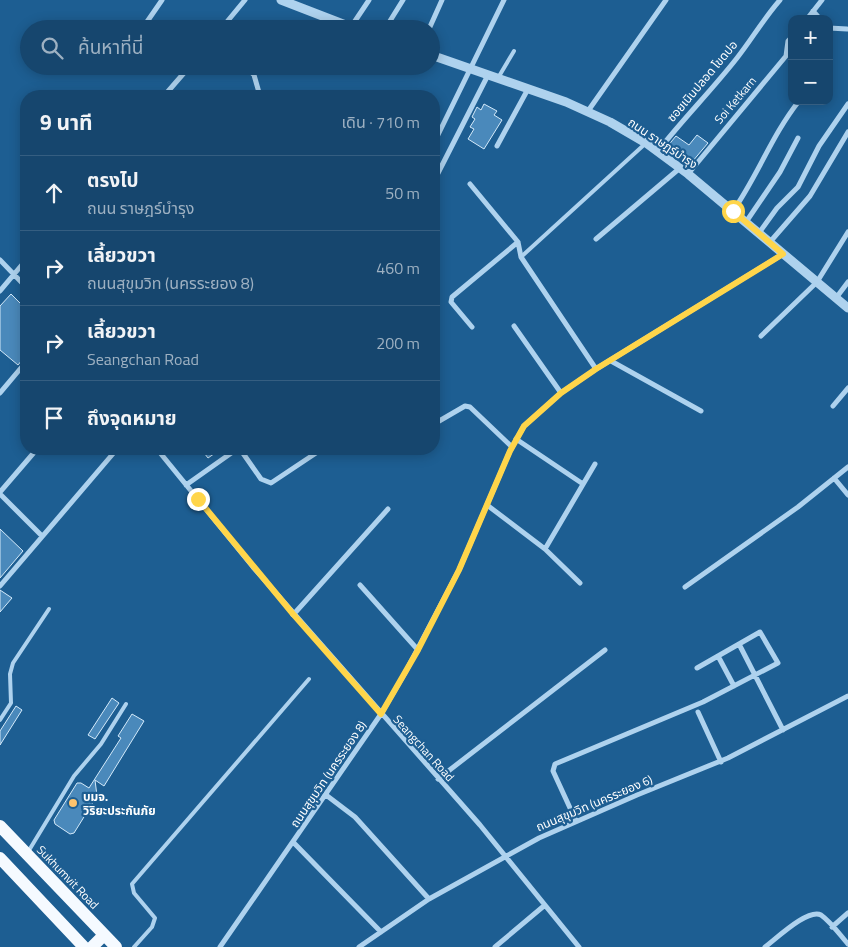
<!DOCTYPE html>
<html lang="th">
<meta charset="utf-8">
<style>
body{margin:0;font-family:"Titillium Web","Noto Sans Thai",sans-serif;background:#1f4d73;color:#f1f3f6}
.controls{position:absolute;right:15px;top:15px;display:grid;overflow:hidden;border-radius:10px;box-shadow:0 2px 12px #0003}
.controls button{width:45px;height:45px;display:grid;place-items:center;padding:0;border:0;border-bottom:1px solid #355e81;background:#16466e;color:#f1f3f6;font:25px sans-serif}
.stop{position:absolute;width:15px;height:15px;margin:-11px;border:4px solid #ffd54a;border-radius:50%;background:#fff}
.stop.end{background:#ffd54a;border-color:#fff;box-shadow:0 1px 5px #0008}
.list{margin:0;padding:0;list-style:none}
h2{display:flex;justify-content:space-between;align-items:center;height:65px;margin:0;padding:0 20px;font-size:21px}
h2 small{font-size:16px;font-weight:400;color:#9eb1c2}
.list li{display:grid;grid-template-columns:32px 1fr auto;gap:15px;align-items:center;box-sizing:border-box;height:75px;padding:0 20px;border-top:1px solid #355e81}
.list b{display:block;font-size:19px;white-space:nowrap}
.list p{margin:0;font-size:16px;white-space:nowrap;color:#9eb1c2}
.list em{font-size:16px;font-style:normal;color:#9eb1c2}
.icon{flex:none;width:28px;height:28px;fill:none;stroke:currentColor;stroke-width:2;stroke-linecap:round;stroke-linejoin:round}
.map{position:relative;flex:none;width:848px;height:947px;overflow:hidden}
.search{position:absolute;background:#16466e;box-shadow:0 2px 12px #0003;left:20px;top:20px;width:420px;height:55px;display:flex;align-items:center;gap:12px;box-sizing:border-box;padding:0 18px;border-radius:28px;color:#9eb1c2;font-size:19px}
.panel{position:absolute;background:#16466e;box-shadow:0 2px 12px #0003;left:20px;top:90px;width:420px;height:365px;border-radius:20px}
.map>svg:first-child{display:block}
.building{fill:#4a89bb;stroke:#d4eafa}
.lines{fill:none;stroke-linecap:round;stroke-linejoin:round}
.service{stroke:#aed2ee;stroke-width:4}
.minor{stroke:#aed2ee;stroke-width:5}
.tertiary{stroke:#aed2ee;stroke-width:9}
.primary{stroke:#f5faff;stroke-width:12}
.route{stroke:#ffd54a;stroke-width:6}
.poi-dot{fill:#fdc36d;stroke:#1d5e92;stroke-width:2}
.labels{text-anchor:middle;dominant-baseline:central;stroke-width:4.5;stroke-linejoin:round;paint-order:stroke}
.street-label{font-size:12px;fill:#fff;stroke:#1d5e92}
.poi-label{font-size:12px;font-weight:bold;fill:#fff;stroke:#1d5e92;text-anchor:start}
</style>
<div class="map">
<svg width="848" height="947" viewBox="0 0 848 947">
<rect width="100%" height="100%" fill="#1d5e92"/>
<path class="building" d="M484,104L497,111L494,115L502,120L484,149L468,139L474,129L470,127L475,119L472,117L477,107L481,110Z
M697,135L708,143L692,162L676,149L673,153L666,148L676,136L689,145Z
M11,294L26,309V355L18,365L0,350V306Z
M201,449H221L208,458Z
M0,529L23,551L0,578Z
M0,590L12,598L0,612Z
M112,698L119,703L95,739L88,735Z
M16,706L22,710L0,745V731Z
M132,714L144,721L104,786L95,780L97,796L74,833L70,834L55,824L54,820L77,783H81L89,788L121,738L118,736Z"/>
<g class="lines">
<path class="service" d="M498,78L514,51
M521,257L646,143
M0,720L11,703L10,674L13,663L49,609
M28,852L74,776L101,744L126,704
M134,947L152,927L155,918L134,893L132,884L309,679"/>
<path class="minor" d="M813,11L820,19
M807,19L822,0
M351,27L369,0
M829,28L847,29
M142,29L162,0
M221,29L245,0
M385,29L403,0
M429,29L442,0
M245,66L254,75L260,96
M164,96L190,66
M588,111L666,0
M434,143L504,0
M497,146L528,89
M658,151C683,119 712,90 737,58C752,39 764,18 780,0
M688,174L786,56L788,41L792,37
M434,181L488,75
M470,184L518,242L521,257L596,369
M733,211C758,175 772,135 799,101
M746,222L780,172L798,138
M759,233L777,208L798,187L819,146L848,104
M596,239L680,168
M770,242L810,196L848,132
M0,260L26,287
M0,291L26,260
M836,298L848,282
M514,326L561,393
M472,327L451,302L452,297L518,242
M761,336L817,282L848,232
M611,361L701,411
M0,393L26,362
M833,406L848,388
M434,424L465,406L470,407L512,447
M516,439L583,484
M157,449L253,567L480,825L579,947
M240,449L261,479L271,483L322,449
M834,478L848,495
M186,485L237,449
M0,492L37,449
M0,494L42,536
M487,505L545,549L580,583
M545,549L595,464
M360,585L418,650
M0,586L117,449
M685,587L798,507L848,467
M293,615L388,509
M739,644L783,730
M718,656L734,686
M698,712L721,762
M438,779L605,650
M326,795L355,817L429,899
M576,821L553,771L555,764L703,702L778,663L760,632L697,668
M293,842L381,932
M832,927L848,913
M220,947L381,714L405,673L459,570L510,451L524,426L561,393L596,369L783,254
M359,947L429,899L539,838L637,795L728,758L848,696
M495,947L545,905
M765,947C776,939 808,908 821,915C831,922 840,935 848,944"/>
<path class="tertiary" d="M281,0L356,29
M431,55L566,102L610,122L646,143L688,174L848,308"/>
<path class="primary" d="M0,826L116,947
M0,858L84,947
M92,947L104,935"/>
</g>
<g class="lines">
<path class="route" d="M198,499L293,614L381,714L418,650L459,570L510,451L524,426L561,393L596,369L783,254L733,211"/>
</g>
<circle class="poi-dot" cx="73" cy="803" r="5"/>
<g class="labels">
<g class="street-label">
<text transform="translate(702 81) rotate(-50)">ซอยเนินปลอด โขดปอ</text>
<text transform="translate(735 100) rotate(-50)">Soi Ketkarn</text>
<text transform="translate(663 143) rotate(34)">ถนน ราษฎร์บำรุง</text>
<text transform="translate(424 748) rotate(48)">Seangchan Road</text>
<text transform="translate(328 774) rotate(-56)">ถนนสุขุมวิท (นครระยอง 8)</text>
<text transform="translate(594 803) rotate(-23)">ถนนสุขุมวิท (นครระยอง 6)</text>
<text transform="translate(68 877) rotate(46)">Sukhumvit Road</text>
</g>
<g class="poi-label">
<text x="83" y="796">บมจ.<tspan x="83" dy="14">วิริยะประกันภัย</tspan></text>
</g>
</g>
</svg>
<div class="controls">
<button>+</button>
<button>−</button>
</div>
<div class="stop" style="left:733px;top:211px"></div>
<div class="stop end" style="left:198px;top:499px"></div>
<div class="search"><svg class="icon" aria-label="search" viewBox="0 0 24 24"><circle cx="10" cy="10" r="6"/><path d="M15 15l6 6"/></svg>ค้นหาที่นี่</div>
<section class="panel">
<h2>9 นาที<small>เดิน · 710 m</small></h2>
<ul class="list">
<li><svg class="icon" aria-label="ahead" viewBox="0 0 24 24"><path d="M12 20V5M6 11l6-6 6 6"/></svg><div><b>ตรงไป</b><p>ถนน ราษฎร์บำรุง</p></div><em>50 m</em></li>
<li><svg class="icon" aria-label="right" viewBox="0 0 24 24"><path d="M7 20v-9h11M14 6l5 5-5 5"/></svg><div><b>เลี้ยวขวา</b><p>ถนนสุขุมวิท (นครระยอง 8)</p></div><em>460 m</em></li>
<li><svg class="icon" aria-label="right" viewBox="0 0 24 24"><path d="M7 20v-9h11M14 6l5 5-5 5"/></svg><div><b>เลี้ยวขวา</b><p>Seangchan Road</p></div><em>200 m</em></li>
<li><svg class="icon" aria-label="arrive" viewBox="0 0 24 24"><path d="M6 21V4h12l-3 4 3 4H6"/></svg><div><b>ถึงจุดหมาย</b></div></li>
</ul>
</section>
</div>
